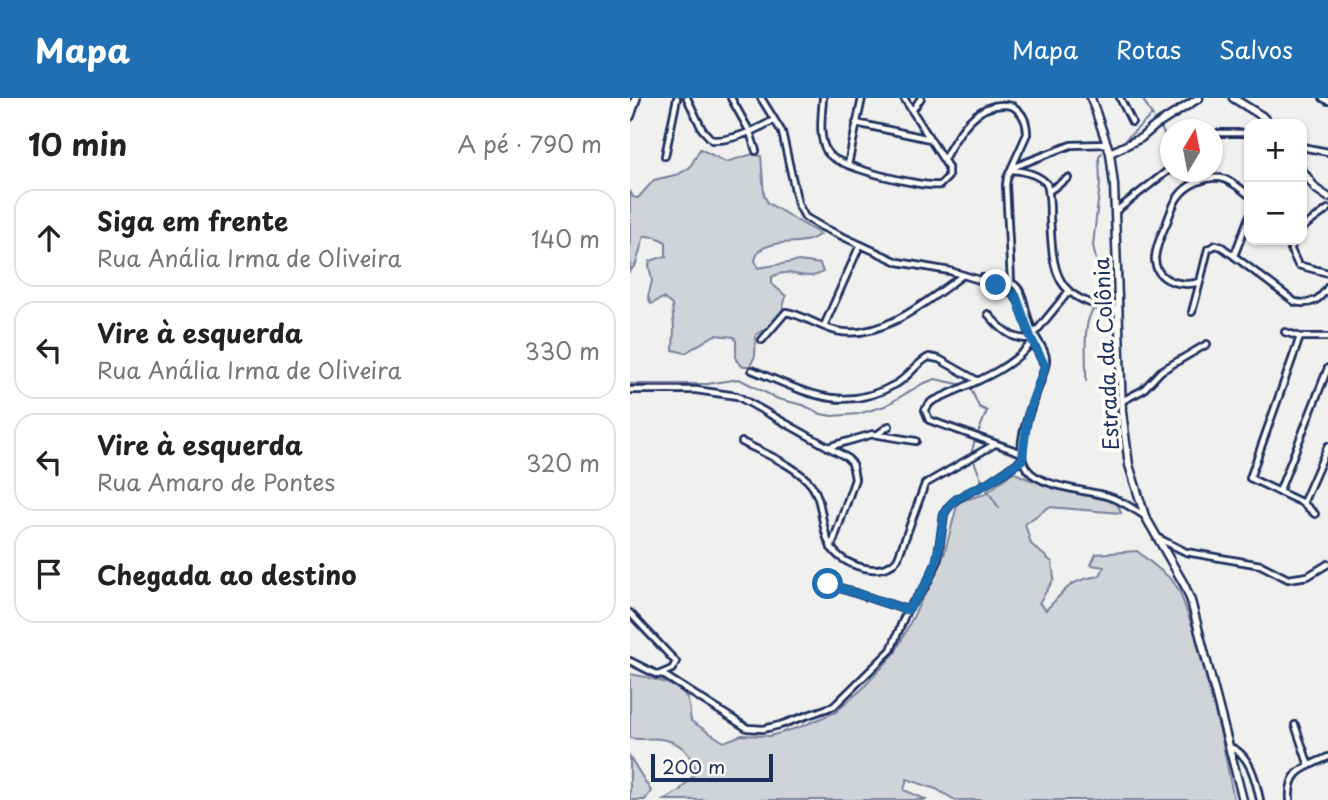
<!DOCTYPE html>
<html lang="pt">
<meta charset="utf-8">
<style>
body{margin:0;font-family:"Playpen Sans",sans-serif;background:#f2f2f2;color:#222}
.controls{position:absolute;right:21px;top:21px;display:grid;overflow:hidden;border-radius:14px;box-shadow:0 2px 5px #0004}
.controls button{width:63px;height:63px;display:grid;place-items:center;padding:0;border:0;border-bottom:2px solid #e0e0e0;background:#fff;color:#222;font:35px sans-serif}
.compass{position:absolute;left:530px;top:21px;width:63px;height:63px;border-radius:50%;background:#fff;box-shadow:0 2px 5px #0004;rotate:10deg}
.scale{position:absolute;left:21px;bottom:18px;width:122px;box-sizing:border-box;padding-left:7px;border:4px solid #1b2f5e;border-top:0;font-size:19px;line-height:24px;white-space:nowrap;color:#1b2f5e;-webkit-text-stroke:5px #fdfcf7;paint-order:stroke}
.stop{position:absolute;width:21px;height:21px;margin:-16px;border:5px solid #1f6fb2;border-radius:50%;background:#fff}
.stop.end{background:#1f6fb2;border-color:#fff;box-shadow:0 2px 7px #0008}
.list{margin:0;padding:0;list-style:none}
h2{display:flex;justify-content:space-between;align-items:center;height:91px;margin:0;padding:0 28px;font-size:30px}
h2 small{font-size:23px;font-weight:400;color:#767676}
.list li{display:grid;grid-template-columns:46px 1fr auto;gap:21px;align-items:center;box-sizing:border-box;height:98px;margin:0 14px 14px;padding:0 14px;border:2px solid #e0e0e0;border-radius:21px}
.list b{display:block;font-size:26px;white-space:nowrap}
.list p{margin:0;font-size:23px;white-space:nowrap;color:#767676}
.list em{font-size:23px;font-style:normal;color:#767676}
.icon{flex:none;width:38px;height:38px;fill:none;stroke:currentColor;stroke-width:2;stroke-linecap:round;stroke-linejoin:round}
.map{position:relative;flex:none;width:698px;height:702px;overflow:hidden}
header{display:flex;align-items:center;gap:42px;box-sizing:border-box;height:98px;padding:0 35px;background:#1f6fb2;color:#fff}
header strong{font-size:33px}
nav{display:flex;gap:38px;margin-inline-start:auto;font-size:24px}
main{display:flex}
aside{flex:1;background:#fff}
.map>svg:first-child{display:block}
.green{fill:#d0d3d8;stroke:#76819b;stroke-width:2}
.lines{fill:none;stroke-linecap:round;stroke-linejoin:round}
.stream{stroke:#6f7b97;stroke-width:2}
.minor-casing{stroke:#1b2f5e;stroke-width:10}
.secondary-casing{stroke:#1b2f5e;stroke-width:11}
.primary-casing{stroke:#1b2f5e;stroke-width:12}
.minor{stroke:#fdfcf7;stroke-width:4.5}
.secondary{stroke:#fdfcf7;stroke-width:6}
.primary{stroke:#fdfcf7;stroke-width:7}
.route{stroke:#1f6fb2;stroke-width:9}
.labels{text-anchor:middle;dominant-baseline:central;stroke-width:7;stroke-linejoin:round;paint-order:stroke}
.street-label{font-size:21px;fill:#1b2f5e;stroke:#fdfcf7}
</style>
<header>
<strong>Mapa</strong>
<nav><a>Mapa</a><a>Rotas</a><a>Salvos</a></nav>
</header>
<main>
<aside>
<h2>10 min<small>A pé · 790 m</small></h2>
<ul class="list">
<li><svg class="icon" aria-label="ahead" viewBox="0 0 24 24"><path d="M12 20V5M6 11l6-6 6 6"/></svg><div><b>Siga em frente</b><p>Rua Anália Irma de Oliveira</p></div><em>140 m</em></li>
<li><svg class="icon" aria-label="left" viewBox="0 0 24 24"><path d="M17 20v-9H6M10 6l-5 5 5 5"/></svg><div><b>Vire à esquerda</b><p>Rua Anália Irma de Oliveira</p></div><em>330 m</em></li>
<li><svg class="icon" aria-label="left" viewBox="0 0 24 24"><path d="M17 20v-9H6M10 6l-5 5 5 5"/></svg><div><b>Vire à esquerda</b><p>Rua Amaro de Pontes</p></div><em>320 m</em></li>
<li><svg class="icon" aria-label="arrive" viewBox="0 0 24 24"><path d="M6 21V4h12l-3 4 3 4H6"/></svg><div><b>Chegada ao destino</b></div></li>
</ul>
</aside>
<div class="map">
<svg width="698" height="702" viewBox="0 0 698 702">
<rect width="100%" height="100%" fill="#f0f0ee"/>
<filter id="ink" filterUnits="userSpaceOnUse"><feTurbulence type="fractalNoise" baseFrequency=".0143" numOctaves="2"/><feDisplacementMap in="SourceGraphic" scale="14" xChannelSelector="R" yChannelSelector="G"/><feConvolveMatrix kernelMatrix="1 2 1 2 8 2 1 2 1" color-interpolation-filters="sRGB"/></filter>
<g filter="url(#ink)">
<path class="green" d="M70,51L96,64L123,56L131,58L134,97L138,105L190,136C173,151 146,138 128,154L125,162L128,170L169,163L190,166L193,174C175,185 158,168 142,179V186L156,198L150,221L126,237L125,258L120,268H112L106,262V243L104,239L85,237L55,255L43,252L44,230L42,207L33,200L21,206L18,199L22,183L19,167L20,163L36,158V144L26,139L14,138L6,166L0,173V93L3,99L8,100L24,82L49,76L60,69Z
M383,374L398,381L487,405L491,415L419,409L395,426L401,446L422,464L424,481L409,505L416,512C437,491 438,482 470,478L474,469L461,467L466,456L507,453L541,481L549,492L565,536L592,641L604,702H325L306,691L277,681L274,692L297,702H34L49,693L67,674C60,655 51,643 30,641C19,639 10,643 0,640V576C14,578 51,586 57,600C60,607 60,617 61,623L94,644L112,637L140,638L170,629L206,614L232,591L265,555L314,457L328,404L355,396Z
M0,659L21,693L15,702H0Z"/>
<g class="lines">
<path class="stream" d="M512,0L523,19
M531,30L540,47
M496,41L522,17
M472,55L469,58L470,86L463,147L472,193
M456,283C457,263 451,222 465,210
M0,286H77L109,281L148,301L173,307L191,316L202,318L228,316L255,308L292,286L305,281L333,287
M341,291L349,309L357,313L348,335
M341,357L345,341
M344,363L353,386
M357,392L369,410"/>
<g class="minor-casing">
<path id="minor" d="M57,0L72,31L82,42C103,43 126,32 144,22
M101,0L120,34L126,53
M131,0L152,34L168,106L175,119L192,129L268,164L320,173L366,187L382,194L390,205L401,240L415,268
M193,0C192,16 188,39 197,54C205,69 293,90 310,87L318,79V69L274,0
M490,0L502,24
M693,0L698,3
M282,13L291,0
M226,25L300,41
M582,38L588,35H619
M672,49L698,54
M35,58L47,0
M314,61C327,37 347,0 382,8C393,14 397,24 397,36L377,80L376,87L381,183
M218,67L232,0
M384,69L441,47L477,46
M382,72C395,73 408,76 417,86C420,97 420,108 420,119C423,178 424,201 489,212
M419,93L438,80
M619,97C611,91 601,82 591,80C576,78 557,86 548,99C543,106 540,116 537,124C532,135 526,147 525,160C525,184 552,189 570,184L578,151L586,147L592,149L665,204C681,207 689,203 698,189
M486,113L540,71
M672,130L698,111
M662,142L661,152L668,167L698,175
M604,158L619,119
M352,180C401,180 388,199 403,234C407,243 417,253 416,263C413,289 378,346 397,371C410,389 456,392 477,398C491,402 502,410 515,418
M562,214L570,184
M358,216C369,229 383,244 401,240
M194,228L230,147
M655,234L670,239L620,380L673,405L685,416
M404,236L439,193
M670,239H698
M132,242L156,214C174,217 189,229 207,233C251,243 300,201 333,177
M122,272C174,293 212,317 266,286C279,279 286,265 299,259L309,261L348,283
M0,292H66L107,298L216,359L222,365L225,381L201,450
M492,303L513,292L531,273L577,246
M248,336L259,328
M112,344C133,355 160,365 177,382C195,399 189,427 200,447C210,468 254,482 268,460L295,386L365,346
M198,349L243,336L286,343
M392,355L299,322L295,312L301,304C337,286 377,276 403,243
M649,394L698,270
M673,405L698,348
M530,441L556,454L631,467L658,481L678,478L698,466
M198,486L277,512
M0,515L46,564L42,571L28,577L0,563
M32,576L117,630L133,631L150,627L204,608L261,552L277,512L295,489L307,465L314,416C323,398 342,394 359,384C370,377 381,369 392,362
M665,627L679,668
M600,649C620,656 626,683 630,702
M660,702C658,672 674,670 698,659"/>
</g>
<g class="secondary-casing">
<path id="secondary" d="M461,0L480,55L484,87L492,314L499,367L515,418L555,488L561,503L613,702
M603,0L632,18L640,26
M480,55L511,40L525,28L569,0
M672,72L686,91L698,99"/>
</g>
<g class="primary-casing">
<path id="primary" d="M0,18L6,0"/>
</g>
<use href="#minor" class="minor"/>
<use href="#secondary" class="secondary"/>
<use href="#primary" class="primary"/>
</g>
</g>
<g class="lines" filter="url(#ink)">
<path class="route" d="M198,486L277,512C307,477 308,460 314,416C323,398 342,394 359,384C370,377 381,369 392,362L398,316L415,268L401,240L386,198L366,187"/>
</g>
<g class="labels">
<g class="street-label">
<text transform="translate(475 256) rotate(-93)">Estrada da Colônia</text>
</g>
</g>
</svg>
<div class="controls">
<button>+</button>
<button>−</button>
</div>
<svg class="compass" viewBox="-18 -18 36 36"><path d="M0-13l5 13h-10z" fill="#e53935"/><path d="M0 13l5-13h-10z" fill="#767676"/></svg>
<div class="scale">200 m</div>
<div class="stop" style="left:198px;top:486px"></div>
<div class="stop end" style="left:366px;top:187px"></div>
</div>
</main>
